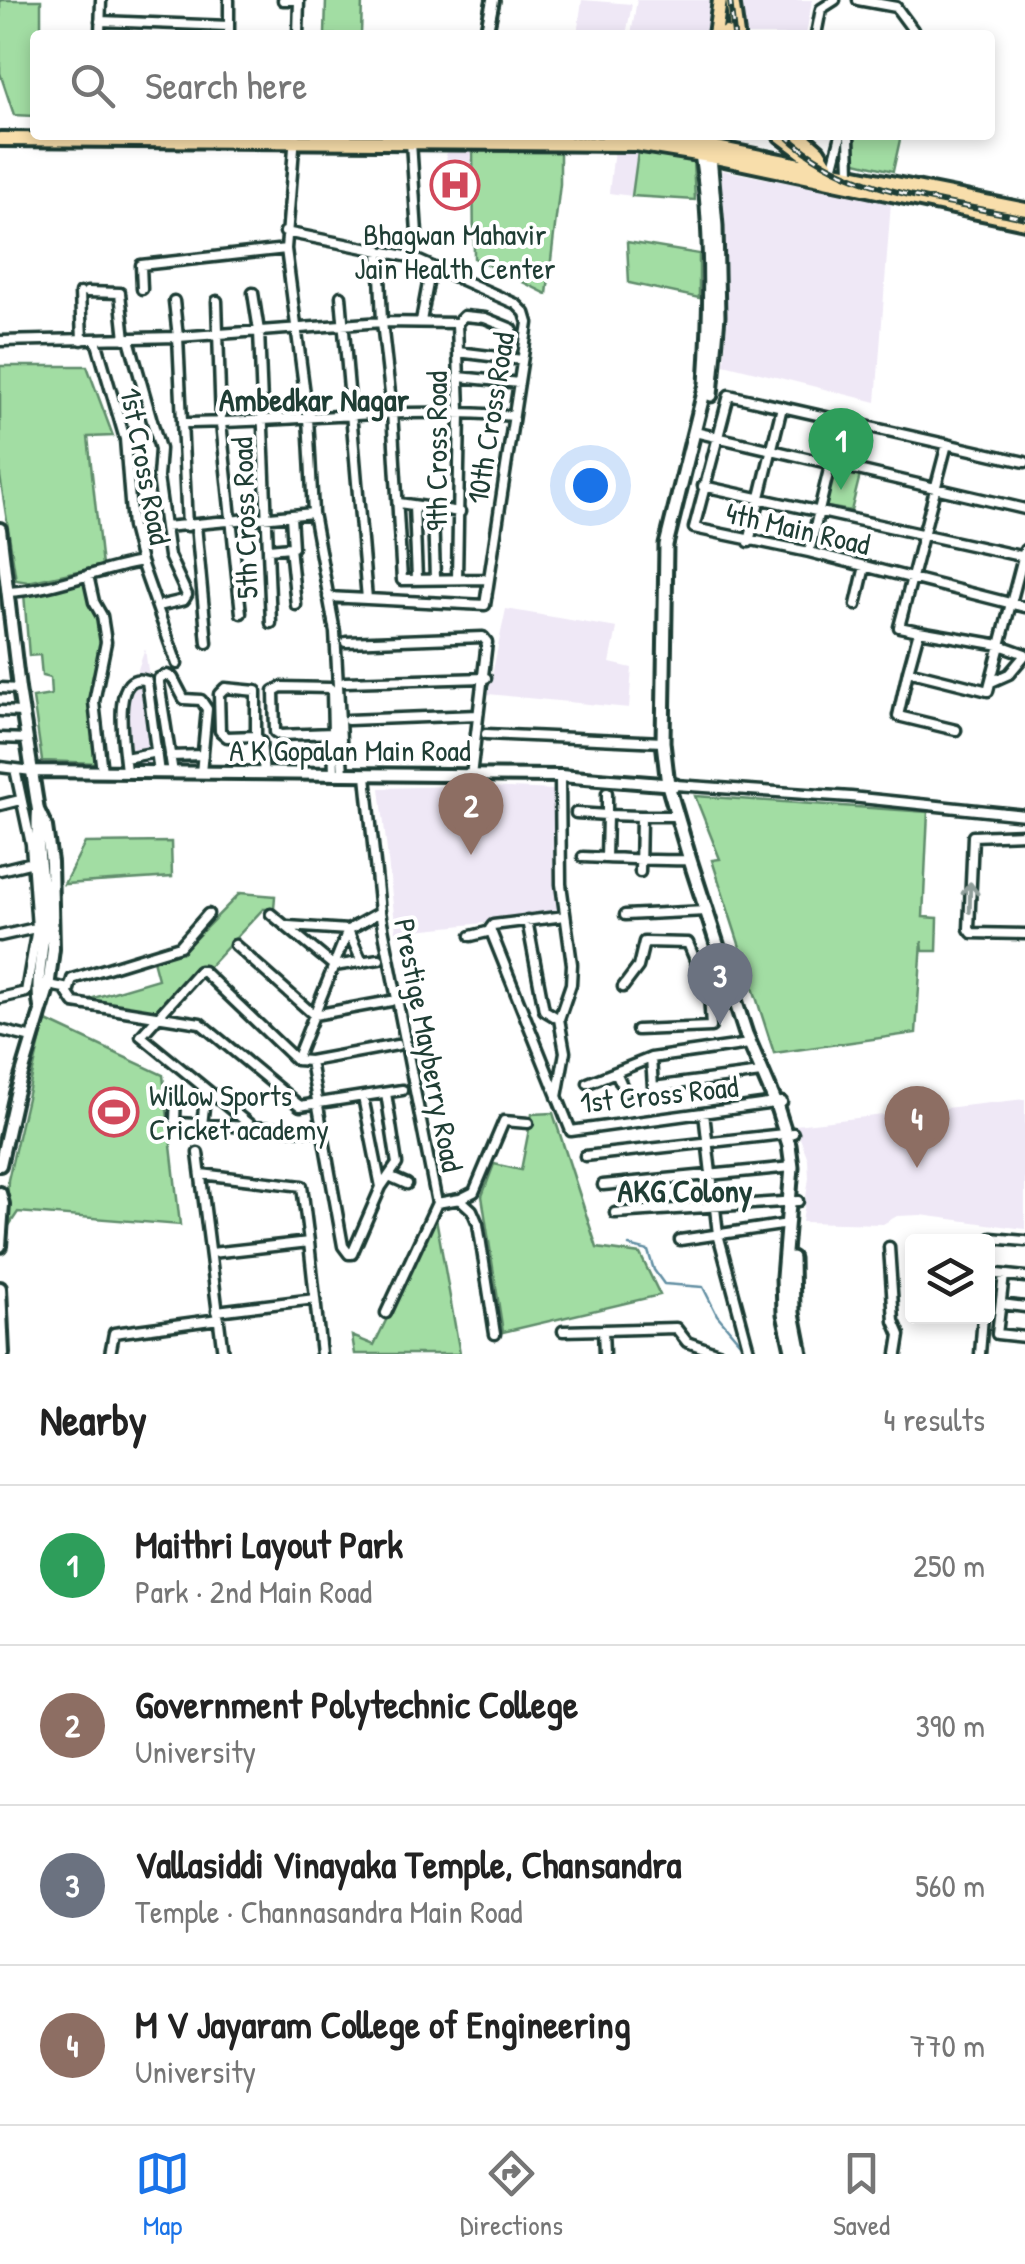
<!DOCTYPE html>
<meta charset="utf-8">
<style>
body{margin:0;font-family:"Patrick Hand",sans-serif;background:#f6f6f6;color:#222}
.controls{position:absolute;right:30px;bottom:30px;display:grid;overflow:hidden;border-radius:10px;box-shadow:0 5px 15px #0003}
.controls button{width:90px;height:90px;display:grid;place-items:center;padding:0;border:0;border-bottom:2px solid #e0e0e0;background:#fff;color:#222;font:50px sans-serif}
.you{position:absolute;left:590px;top:485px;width:35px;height:35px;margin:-25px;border:8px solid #fff;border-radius:50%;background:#1a73e8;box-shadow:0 0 0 15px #1a73e833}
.badge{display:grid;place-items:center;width:65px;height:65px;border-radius:50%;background:#1a73e8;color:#fff;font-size:32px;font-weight:700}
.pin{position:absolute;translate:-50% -82px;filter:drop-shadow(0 2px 5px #0008)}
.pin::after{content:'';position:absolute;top:52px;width:35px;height:30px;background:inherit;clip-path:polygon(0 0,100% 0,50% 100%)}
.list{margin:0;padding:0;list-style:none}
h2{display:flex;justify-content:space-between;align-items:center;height:130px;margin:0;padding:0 40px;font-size:42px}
h2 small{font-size:32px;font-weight:400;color:#767676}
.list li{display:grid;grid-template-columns:65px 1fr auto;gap:30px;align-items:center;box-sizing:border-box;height:160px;padding:0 40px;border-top:2px solid #e0e0e0}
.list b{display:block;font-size:38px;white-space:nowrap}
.list p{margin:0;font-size:32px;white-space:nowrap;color:#767676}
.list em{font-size:32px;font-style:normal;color:#767676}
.icon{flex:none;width:55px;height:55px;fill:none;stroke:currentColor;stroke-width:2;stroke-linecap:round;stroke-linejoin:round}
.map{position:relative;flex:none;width:1025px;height:1354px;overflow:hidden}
.search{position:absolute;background:#fff;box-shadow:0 5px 15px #0003;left:30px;right:30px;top:30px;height:110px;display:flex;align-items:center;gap:25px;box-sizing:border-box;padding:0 35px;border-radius:10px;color:#767676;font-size:38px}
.sheet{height:770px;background:#fff}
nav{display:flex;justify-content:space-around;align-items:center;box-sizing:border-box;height:140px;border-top:2px solid #e0e0e0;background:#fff;font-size:28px;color:#767676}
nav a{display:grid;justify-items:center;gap:5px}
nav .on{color:#1a73e8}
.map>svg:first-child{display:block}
.built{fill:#efe8f6}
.green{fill:#a2dda3;stroke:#608d6c;stroke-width:2.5}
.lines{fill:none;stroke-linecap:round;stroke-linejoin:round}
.stream{stroke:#628fa3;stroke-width:2.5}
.minor-casing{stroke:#1f3d34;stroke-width:15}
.tertiary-casing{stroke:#1f3d34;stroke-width:18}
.secondary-casing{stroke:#1f3d34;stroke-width:19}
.primary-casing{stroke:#1f3d34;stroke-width:20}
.minor{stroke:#fff;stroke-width:8}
.tertiary{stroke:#fff;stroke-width:10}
.secondary{stroke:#fff;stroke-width:11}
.primary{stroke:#f8deab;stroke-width:12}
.rail-casing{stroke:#1f3d34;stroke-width:6}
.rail{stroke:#fff;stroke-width:2.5;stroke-dasharray:8;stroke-linecap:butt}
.oneway{stroke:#8f9e9a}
.labels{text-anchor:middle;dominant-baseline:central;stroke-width:8;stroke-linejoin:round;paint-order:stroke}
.poi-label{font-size:30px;fill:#1f3d34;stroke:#fff}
.street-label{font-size:30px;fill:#1f3d34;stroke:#fff}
.neighbourhood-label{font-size:32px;font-weight:bold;fill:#1f3d34;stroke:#fff}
</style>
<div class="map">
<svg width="1025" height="1354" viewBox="0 0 1025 1354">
<rect width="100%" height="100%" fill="#fff"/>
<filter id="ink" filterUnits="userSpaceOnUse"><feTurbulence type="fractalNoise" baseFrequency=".01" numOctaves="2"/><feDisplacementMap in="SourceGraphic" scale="20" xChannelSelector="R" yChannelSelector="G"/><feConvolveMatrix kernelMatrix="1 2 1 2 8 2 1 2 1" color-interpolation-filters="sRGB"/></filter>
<g filter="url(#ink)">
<path class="built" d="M582,0L632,4L626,35H577Z
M637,0H711L705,35H631Z
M740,0H812L806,35H743Z
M614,150L638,152L632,196L609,193Z
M446,151H473V204L449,203Z
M721,170L891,202L876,402L724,364L727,316Z
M506,609L617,628L610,663L632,668L629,708L488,694Z
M145,649L161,762L123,764L116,702L123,683L137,672Z
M460,786L555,790L557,868L562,915L396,932L380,788Z
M1025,1099V1229L921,1215L897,1216L883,1224L802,1222L809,1178L808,1159L795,1125Z"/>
<path class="green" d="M0,0H41V34L95,35H35V116L14,115L0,73Z
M326,0H362L361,35H325Z
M851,135H901L893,171L852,161Z
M473,151H560V184L547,294L474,258Z
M638,152L693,161L695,200L632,196Z
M627,242L699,254V298L629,283Z
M0,366H87L113,436L88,437L102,566L28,582L16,580L0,476Z
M831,467L860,475L851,511L821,506Z
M86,581L103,637L91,715L99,763L42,761L33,698L51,695L50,678L42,676L40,655L29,656L24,593Z
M695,796L928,812L923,917L938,918L937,951H923L922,941L916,1033L774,1053L712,860L720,859Z
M171,842L172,877L64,884L85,843Z
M240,893L275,896L274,909H263L206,970L200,966L155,1011L80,1002L158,979L153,960L184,950Z
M45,1020L163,1075L180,1225L18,1212L6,1230L8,1180Z
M553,1113L597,1248L640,1254L660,1295L503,1332L482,1196L494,1164L521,1170L532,1114Z
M436,1218L460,1354H355L352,1336L374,1345Z"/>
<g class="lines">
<path class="stream" d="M629,1246L648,1251L654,1270L664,1284L703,1287L717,1315L744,1347"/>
<g class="minor-casing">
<path id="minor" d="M283,0H299
M858,0L896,7L913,30L912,35
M100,21L229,26
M100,35L101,0
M229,35V0
M298,35L299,0
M816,35L821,9L835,0
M295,135L286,249L308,417L313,513L335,632L343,775
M849,135L850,174
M411,142L417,233
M832,170L841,135
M285,232L410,257L516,304L525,313L528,323L485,605L328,597
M379,250L382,322L392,411L402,580L487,579
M142,289L141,265L286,249
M87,292L120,293L125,339
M80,293L82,340
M253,293L259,331L271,623
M341,296L367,599
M174,301L178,337L187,526
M217,301L221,423L241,613
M421,321L431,267
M457,323L460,411L457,579
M129,339L160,449L158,477L169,556L187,595L184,600L158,606
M96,340L125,439L132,527L141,562L177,664
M0,341L178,337L382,322L457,323L464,316L485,318L512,329
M458,352L522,360
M459,377L519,383
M183,423C294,422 402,406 513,416
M699,433L1025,509
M1025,462L729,395L694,528L809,552L1025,607
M703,486L1025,557
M399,503L460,512
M414,506L417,579
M433,511L435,579
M196,525L207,643
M165,527L313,513
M749,542L782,407
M290,547H293L291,516
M269,549L290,547L296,605
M809,552L841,420
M88,575L94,602L102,616L106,642L94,702L102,772
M8,592C54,590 96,570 141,562
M856,605L865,566
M919,631L1000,645L1025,654
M346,642L483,637L487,642L471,776
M908,671L919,631L899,627L947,444
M345,682L486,678
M991,682L1009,674L1025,655
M0,688L19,689
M0,711L22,712
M348,720L478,715
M956,730L898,716L908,671L988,691L1025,550
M333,733L280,735L275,732L274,691L281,687L330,688L332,691L334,775
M486,734L663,742
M256,736L227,737L220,731L219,694L225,688L256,691V736L261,742L264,774
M0,738L27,739
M170,756L203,755
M125,758L157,752
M0,767L32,771
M126,772C125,753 108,667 147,681L159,773
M173,773L159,683V678L167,675L173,678L184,699L201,700L207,709L201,773
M366,776L380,912L437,1203L386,1313
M675,785L851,797L1025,815
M0,805L20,800
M576,813L607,815V793
M641,816H677
M1025,834L973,836L969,929L972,933L1025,934
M583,857L606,858
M0,870L33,862
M640,872L641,816L607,815L606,858C634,859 662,861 690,860
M271,914L334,966L379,959
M625,915L706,911
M565,916L493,925L490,929L571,1131L782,1102
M527,920L544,1010L559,1019
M288,926L348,930L362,962
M0,936L40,927
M471,936L491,931
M235,945L314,1015L391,1001
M44,984L64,988L74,1003L200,1023L300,1106L402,1090
M623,987L638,967L644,942L688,943L709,993
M68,993L72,979L180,946L208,914
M0,998L26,992L37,928L31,844L15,769
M0,1030L32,1038
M637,1030L711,1027L709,993L736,983
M651,1058L653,1087L761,1073
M296,1060L348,930L380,912
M310,1061L343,1246L349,1254H352L381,1187L363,1097
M616,1072L625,1092
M588,1083L651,1058L749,1044
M176,1095L175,1121L178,1123L322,1131
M557,1097L565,1052L559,1019L571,984L572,964L561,884L560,776
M704,1113L718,1234L750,1354
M202,1125L206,1090
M255,1129L141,1036L199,971H203L296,1060L310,1061L397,1045
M198,1153L223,1354
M585,1156L793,1133
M201,1174L302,1186L309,1242
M389,1176L407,1184
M603,1185L792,1167
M381,1187L397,1164L386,1093
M460,1199L472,1210L478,1224L495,1334
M437,1203L460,1199L474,1192L504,1121L528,1123
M615,1213L798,1201
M680,1240L788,1224
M889,1247L894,1321L900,1335L897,1354
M211,1253L309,1242L321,1354
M988,1262L991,1238L1025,1241
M988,1273L1025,1277
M1004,1275L997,1334L1025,1337
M1001,1304L1025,1307
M217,1311L315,1299
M563,1331L603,1330
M110,1354L114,1333L219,1319
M604,1354L603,1330L676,1328L687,1342L721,1354
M980,1354L983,1316"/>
</g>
<g class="tertiary-casing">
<path id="tertiary" d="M486,35L493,0
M0,529L19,689L38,810L46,827L51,862L53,949L48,988L16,1094L0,1165
M32,771L560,776L675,785
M38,811C35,847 44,884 44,921C44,950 35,979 40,1007
M0,1193L3,1204L0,1246
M0,1288L3,1354"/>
</g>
<g class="secondary-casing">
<path id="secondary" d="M701,154C713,228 711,309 706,384L666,545L663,742L668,785L690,860L746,1034L776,1104L789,1145L792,1167L783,1277L784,1314L793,1354
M710,156L716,226L718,316L711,395
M792,1258L793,1313L801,1354"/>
</g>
<g class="primary-casing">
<path id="primary" d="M732,0L737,35
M726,33V35
M715,35L720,0
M617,135L701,145L1025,210
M780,135L818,164
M800,135L818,151L828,167
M0,139L635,144L710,156L1025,222"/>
</g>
<use href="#minor" class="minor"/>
<use href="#tertiary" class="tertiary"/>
<use href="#secondary" class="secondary"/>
<use href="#primary" class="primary"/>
<g class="rail-casing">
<path id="rail" d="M730,0L734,35
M786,135C847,194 946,201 1025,218"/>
</g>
<use href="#rail" class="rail"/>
</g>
<defs><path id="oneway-shaft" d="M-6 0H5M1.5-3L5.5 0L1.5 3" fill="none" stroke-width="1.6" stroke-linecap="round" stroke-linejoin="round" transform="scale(2.5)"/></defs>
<use class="oneway" href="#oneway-shaft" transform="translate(970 897) rotate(-89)"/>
</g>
<defs>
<g id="hospital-ring" transform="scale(2.5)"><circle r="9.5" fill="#fff" stroke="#d1495b" stroke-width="1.5"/><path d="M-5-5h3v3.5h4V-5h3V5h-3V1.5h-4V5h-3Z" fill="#d1495b"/></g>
<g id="stadium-ring" transform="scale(2.5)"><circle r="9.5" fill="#fff" stroke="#d1495b" stroke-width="1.5"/><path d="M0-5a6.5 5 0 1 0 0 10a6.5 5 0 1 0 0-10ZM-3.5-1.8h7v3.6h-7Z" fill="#d1495b"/></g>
</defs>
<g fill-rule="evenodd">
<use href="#hospital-ring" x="455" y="185"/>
<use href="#stadium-ring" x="114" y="1112"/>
</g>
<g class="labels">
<g class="poi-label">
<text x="455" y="234">Bhagwan Mahavir<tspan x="455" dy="34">Jain Health Center</tspan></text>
<text x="149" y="1095" text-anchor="start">Willow Sports<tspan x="149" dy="34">Cricket academy</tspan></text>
</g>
<g class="street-label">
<text transform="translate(490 418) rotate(-81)">10th Cross Road</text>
<text transform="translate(436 451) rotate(-90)">9th Cross Road</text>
<text transform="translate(146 466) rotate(79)">1st Cross Road</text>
<text transform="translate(244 518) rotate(-92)">5th Cross Road</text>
<text transform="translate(798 528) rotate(13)">4th Main Road</text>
<text x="350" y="750">A K Gopalan Main Road</text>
<text transform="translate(429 1045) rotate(79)">Prestige Mayberry Road</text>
<text transform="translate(659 1094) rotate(-6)">1st Cross Road</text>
</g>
<g class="neighbourhood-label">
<text x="314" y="399">Ambedkar Nagar</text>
<text x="685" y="1190">AKG Colony</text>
</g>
</g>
</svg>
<div class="controls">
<button><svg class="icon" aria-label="layers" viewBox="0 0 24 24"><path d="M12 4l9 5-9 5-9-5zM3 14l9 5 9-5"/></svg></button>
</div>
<div class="you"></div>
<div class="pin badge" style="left:841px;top:490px;background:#2e9e5b">1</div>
<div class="pin badge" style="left:471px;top:855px;background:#8d6e63">2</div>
<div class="pin badge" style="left:720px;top:1025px;background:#6b7280">3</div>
<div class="pin badge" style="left:917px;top:1168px;background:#8d6e63">4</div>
<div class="search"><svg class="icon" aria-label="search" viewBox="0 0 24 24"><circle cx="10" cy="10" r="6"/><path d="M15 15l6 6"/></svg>Search here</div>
</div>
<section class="sheet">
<h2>Nearby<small>4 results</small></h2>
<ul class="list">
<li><span class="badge" style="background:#2e9e5b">1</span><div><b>Maithri Layout Park</b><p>Park · 2nd Main Road</p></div><em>250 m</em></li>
<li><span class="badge" style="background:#8d6e63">2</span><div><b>Government Polytechnic College</b><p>University</p></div><em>390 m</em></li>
<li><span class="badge" style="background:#6b7280">3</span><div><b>Vallasiddi Vinayaka Temple, Chansandra</b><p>Temple · Channasandra Main Road</p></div><em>560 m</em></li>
<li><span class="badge" style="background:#8d6e63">4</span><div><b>M V Jayaram College of Engineering</b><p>University</p></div><em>770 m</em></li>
</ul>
</section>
<nav>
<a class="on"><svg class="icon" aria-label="map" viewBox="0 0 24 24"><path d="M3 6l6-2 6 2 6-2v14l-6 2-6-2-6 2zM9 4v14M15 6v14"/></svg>Map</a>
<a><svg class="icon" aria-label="directions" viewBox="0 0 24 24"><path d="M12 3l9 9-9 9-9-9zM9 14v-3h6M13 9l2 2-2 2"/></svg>Directions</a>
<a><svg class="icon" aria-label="saved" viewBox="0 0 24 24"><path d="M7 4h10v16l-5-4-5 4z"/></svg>Saved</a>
</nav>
